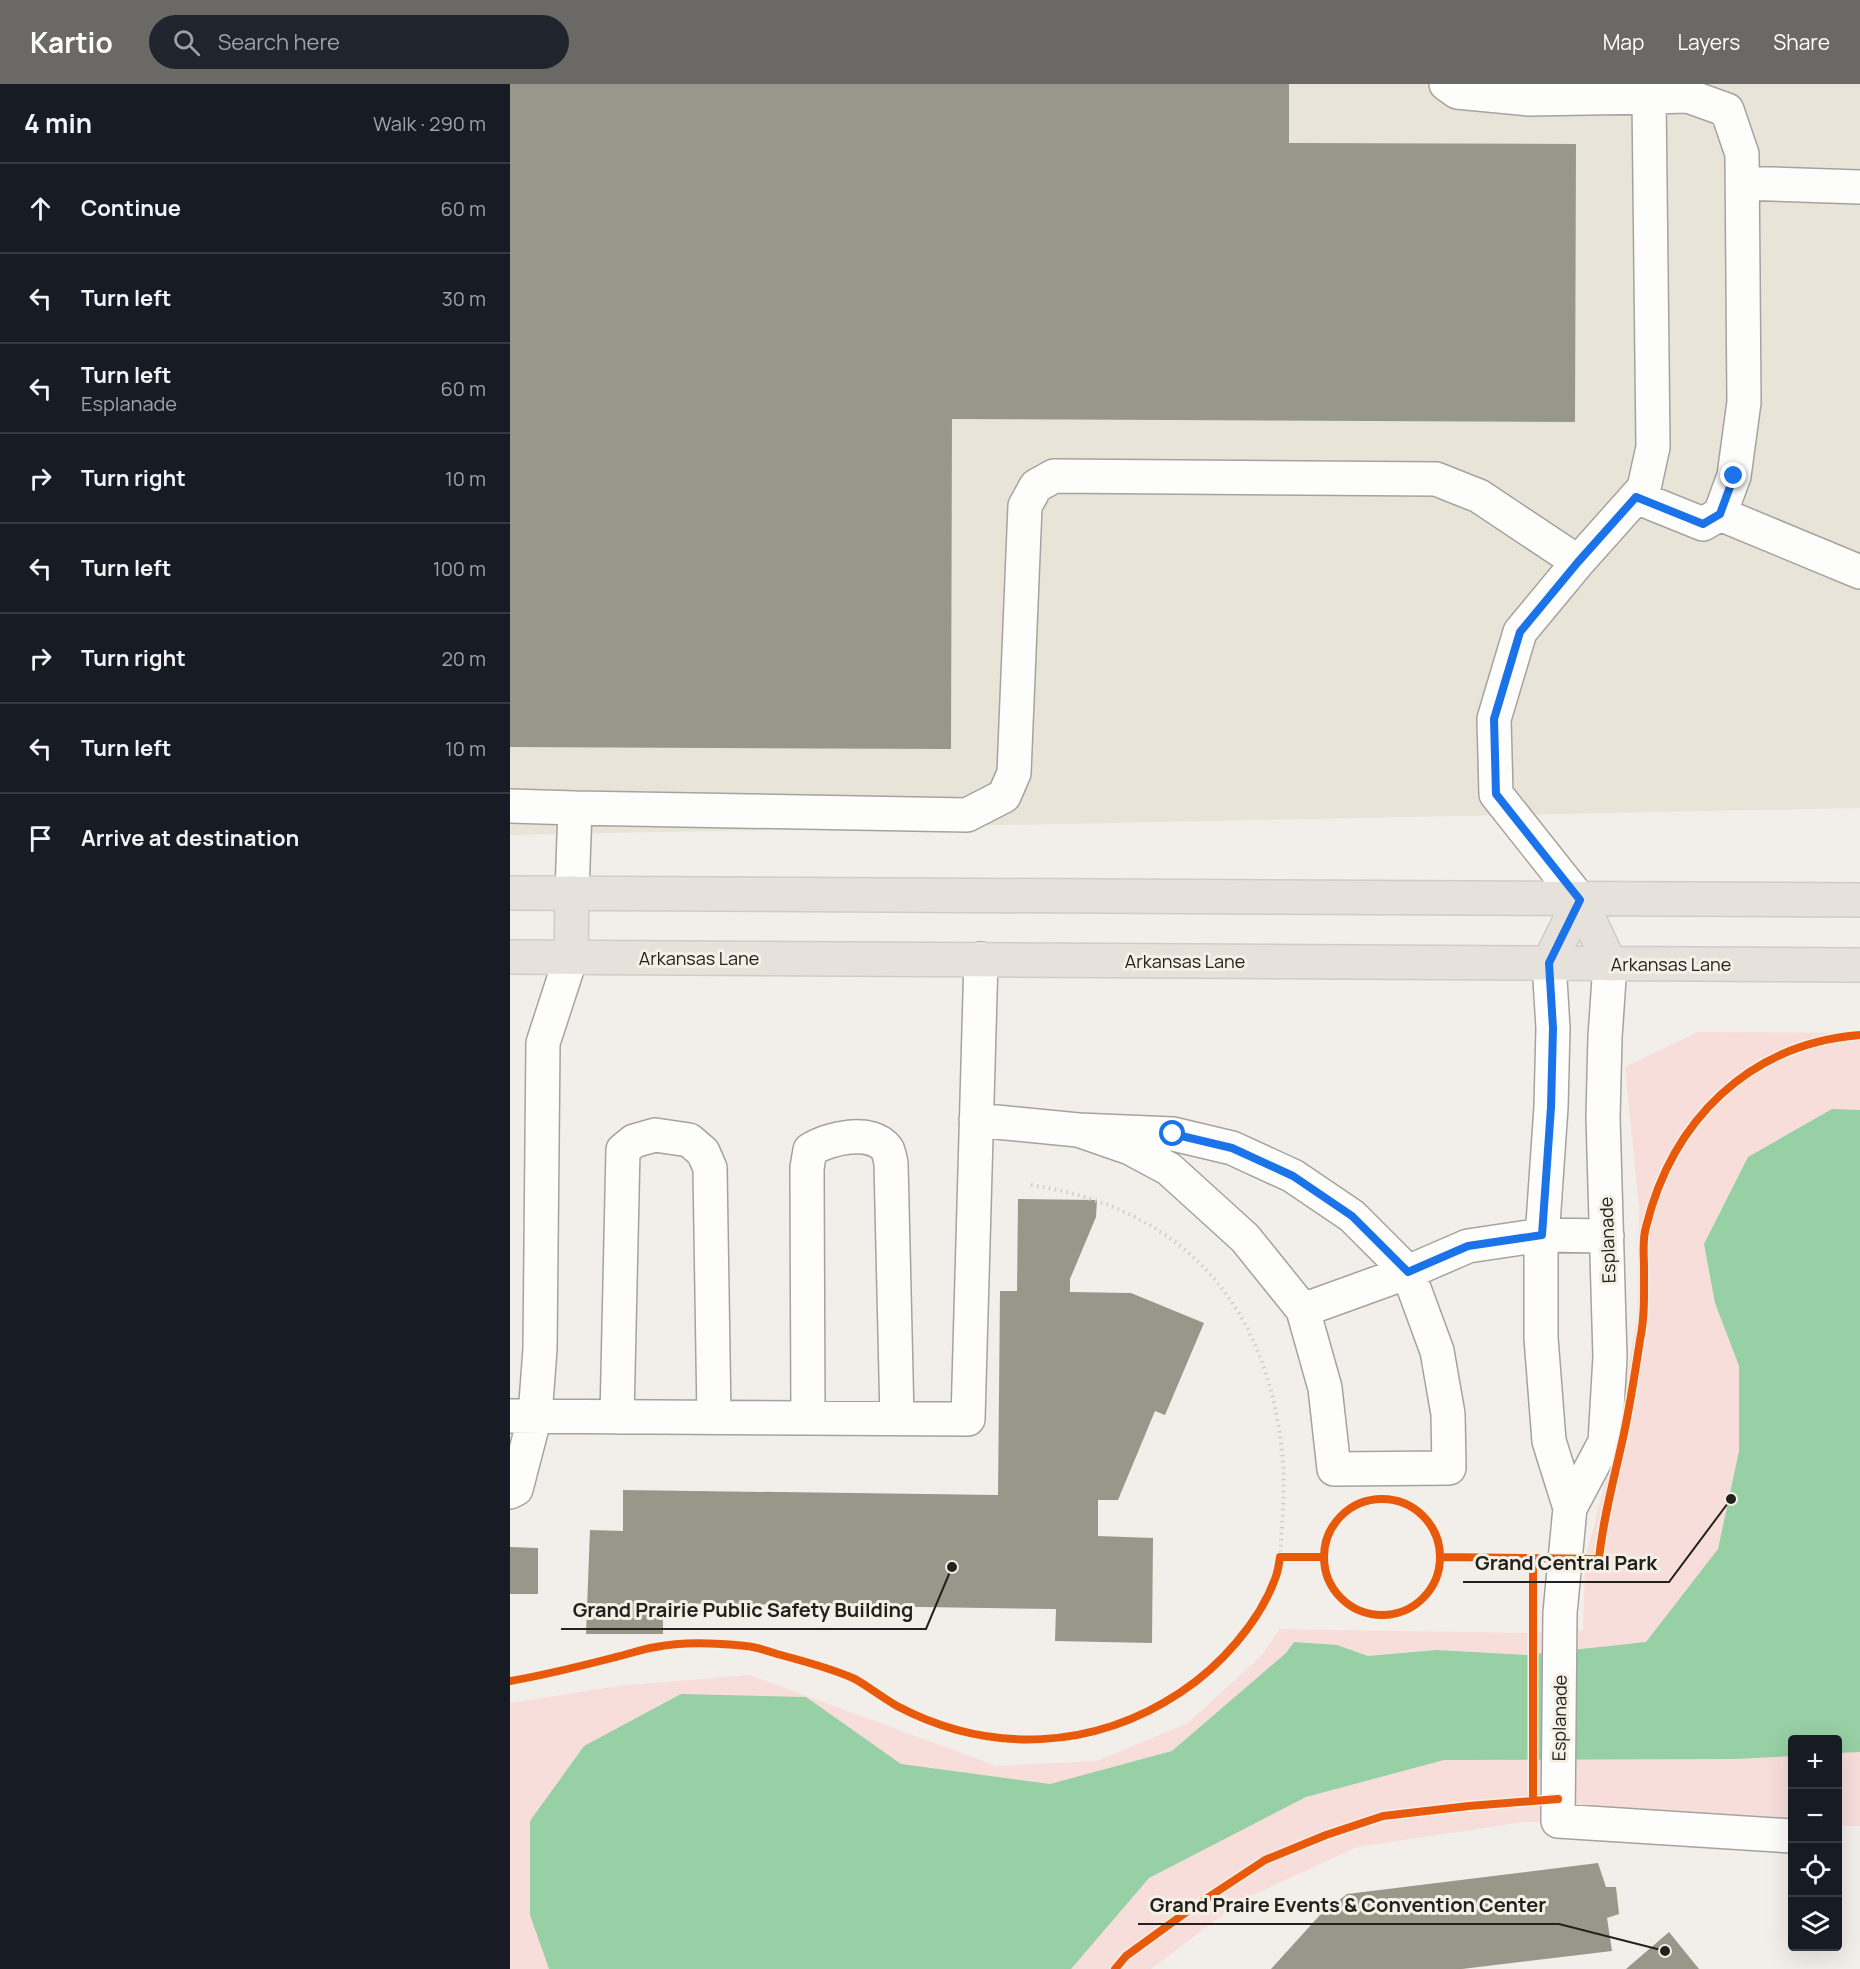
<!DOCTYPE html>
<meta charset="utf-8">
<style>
body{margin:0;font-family:Manrope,sans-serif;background:#20242c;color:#f1f3f6}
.controls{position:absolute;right:18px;bottom:18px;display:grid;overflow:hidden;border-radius:6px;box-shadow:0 6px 24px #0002}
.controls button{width:54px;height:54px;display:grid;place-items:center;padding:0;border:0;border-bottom:2px solid #363941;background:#171b24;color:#f1f3f6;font:30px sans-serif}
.stop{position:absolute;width:18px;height:18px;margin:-14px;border:4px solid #1a73e8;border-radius:50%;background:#fff}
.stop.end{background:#1a73e8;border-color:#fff;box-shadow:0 2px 6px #0008}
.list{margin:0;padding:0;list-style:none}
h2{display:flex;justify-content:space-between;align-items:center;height:78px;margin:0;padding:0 24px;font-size:26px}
h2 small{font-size:20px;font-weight:400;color:#9ea1a6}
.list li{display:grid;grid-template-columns:39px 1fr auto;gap:18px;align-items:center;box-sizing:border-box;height:90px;padding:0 24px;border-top:2px solid #363941}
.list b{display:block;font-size:22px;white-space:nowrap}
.list p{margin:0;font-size:20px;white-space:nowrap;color:#9ea1a6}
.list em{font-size:20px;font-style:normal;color:#9ea1a6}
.icon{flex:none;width:33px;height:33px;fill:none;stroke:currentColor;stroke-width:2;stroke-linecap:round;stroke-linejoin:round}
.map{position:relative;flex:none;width:1350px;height:1885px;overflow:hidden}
header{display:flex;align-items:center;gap:36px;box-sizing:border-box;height:84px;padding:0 30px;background:#6b6965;color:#fff}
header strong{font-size:28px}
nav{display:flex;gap:33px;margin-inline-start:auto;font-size:21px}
.search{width:420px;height:54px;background:#20242c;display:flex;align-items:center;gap:15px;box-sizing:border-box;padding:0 21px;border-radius:33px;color:#9ea1a6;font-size:22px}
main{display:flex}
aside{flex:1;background:#171b24}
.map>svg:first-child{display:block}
.built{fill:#e9e4d8}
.green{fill:#f7dedb}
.water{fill:#97d0a5}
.building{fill:#979889}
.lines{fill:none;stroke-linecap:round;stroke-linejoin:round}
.minor-casing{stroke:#a6a39f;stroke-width:36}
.major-casing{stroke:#cecdcb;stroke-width:36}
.path{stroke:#cececc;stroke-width:4;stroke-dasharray:1.5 4.5;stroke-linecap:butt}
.minor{stroke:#fdfdfc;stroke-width:33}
.major{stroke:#e7e1dc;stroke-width:33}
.cycleway-casing{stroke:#f5f0e6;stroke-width:11}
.cycleway{stroke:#e8590c;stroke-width:8}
.route{stroke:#1a73e8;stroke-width:8}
.labels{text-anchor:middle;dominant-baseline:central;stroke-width:6;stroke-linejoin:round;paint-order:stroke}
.street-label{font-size:18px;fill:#23211e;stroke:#f5f0e6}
.leader{fill:none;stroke:#23211e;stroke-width:2}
.callout-dot{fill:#23211e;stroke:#f5f0e6;stroke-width:2}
.callout-label{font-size:20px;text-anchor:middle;font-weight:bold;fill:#23211e;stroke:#f5f0e6;stroke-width:6;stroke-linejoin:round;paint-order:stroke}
</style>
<header>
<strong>Kartio</strong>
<div class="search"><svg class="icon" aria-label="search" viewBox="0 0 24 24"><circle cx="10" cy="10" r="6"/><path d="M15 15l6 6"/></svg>Search here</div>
<nav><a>Map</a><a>Layers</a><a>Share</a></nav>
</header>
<main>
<aside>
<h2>4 min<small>Walk · 290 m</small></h2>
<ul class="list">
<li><svg class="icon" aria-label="ahead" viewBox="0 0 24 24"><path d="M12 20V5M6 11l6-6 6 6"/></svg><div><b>Continue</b></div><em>60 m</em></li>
<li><svg class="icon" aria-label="left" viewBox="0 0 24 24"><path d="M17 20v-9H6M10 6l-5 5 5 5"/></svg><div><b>Turn left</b></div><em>30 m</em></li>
<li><svg class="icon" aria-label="left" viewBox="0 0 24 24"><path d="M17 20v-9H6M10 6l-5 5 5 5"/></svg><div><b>Turn left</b><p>Esplanade</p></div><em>60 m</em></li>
<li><svg class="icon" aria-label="right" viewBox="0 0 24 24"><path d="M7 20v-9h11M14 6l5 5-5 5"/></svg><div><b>Turn right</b></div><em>10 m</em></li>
<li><svg class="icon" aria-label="left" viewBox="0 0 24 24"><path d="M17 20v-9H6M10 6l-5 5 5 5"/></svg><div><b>Turn left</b></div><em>100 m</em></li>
<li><svg class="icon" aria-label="right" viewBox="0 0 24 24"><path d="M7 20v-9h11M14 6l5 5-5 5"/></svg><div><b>Turn right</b></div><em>20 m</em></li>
<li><svg class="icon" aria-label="left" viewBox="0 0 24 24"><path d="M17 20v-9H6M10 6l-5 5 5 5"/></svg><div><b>Turn left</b></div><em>10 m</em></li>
<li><svg class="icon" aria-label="arrive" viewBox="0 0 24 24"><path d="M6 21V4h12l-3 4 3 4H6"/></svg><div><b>Arrive at destination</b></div></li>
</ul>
</aside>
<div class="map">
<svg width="1350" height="1885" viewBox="0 0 1350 1885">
<rect width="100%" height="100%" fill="#f2efea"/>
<path class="built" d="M0,0H1350V724L0,751Z"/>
<path class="green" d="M1188,948L1350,949V1742H1328V1656H1282V1741L1014,1738L847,1763L732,1816L641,1885H0V1619L108,1602L240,1591L487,1682L587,1677L678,1639L751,1572L770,1545L1017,1549L1073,1546L1075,1476L1107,1353L1127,1232L1129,1123L1115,983Z"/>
<path class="water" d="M1322,1025L1350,1026V1668L1328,1669V1656H1282V1672L1225,1675L934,1676L796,1713L639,1794L561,1885H39L20,1831V1737L74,1662L171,1610L296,1613L391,1680L540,1700L662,1667L776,1569L784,1558L827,1561L858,1572L927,1566L1016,1571L1136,1558L1208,1465L1229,1367V1282L1205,1219L1194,1160L1238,1073Z"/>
<path class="building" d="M0,0H779V59L1066,60L1065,338L442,335L441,665L0,663Z
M508,1115L587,1116L586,1133L560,1195V1208L621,1209L694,1239L655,1331L645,1327L608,1416H588V1452L643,1454L642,1559L545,1557L546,1525L153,1519V1550H76L80,1446L113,1447V1406L488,1411L490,1207H507Z
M0,1463L28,1464V1510H0Z
M1088,1779L1096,1803H1106L1109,1830L1097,1834L1102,1867L952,1885H761L810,1831L837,1810Z
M1159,1848L1189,1885H1116Z"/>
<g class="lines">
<g class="minor-casing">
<path id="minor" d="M1233,99L1350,103
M1126,413L1193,440L1210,430L1224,392L1234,318L1232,70L1217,26L1178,12L1139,13
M1210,430L1350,488
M1068,478L1010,548L984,635L986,710L1070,816
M0,722L65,724L62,809
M65,724L457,731L494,712L504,689L515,422L526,402L544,392L926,395L969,412L1068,478L1134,404L1143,363L1139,13L1019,15L947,8L936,0
M1039,879L1043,944L1041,1023L1031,1169V1254L1039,1357L1060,1424
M1100,880L1095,953L1093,1033L1100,1273L1095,1358L1060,1424L1050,1529L1048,1737L1282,1752
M466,1036L568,1046L620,1064L659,1085L735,1154L793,1226L898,1188L958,1162L1032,1151L1097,1152
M568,1046L663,1050L722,1064L783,1092L842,1132L898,1188L927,1267L938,1330L939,1384L824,1385L815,1304L793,1226
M0,1332L458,1335L471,875
M107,1333L113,1066L124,1057L145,1051L179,1056L193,1068L200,1084L204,1333
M298,1334L297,1084L300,1066C318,1054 362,1044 377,1065C379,1068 380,1075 381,1079L387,1334
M0,1408L6,1405L25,1332L30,1265L33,959L61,873"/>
</g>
<g class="major-casing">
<path id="major" d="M0,809L1350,816
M1070,816L1100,880
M0,873L1350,881
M61,873L62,809
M1039,879L1070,816"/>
</g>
<path class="path" d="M521,1101C671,1124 756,1217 772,1368C776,1403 772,1438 770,1473"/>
<use href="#minor" class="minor"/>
<use href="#major" class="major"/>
<g class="cycleway-casing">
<path id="cycleway" d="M814 1473a58 58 0 1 1 116 0a58 58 0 1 1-116 0Z
M931,1473L1089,1475C1093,1434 1104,1395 1113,1354C1120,1322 1125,1289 1130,1256C1135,1232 1134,1208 1134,1184C1134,1171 1132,1156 1136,1143C1162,1037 1238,960 1350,951
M1023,1474V1717
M0,1597C36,1591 71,1582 106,1573C119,1570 132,1565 146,1563C174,1557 208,1559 236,1562C247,1563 257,1567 267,1570C293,1577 321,1584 345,1595C359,1603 373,1614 387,1622C480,1671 584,1666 671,1608C709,1583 749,1539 765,1495C768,1488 769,1480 770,1473H813
M605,1885L616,1872L682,1824L755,1776L816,1751L873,1732L959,1722L1048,1715"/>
</g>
<use href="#cycleway" class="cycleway"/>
</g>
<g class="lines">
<path class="route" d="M663,1050L722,1064L783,1092L842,1132L898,1188L958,1162L1032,1151L1041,1023L1043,944L1039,879L1070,816L986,710L984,635L1010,548L1068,478L1126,413L1193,440L1210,430L1224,392"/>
</g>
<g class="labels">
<g class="street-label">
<text x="189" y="874">Arkansas Lane</text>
<text x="675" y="877">Arkansas Lane</text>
<text x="1161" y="880">Arkansas Lane</text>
<text transform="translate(1097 1156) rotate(-92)">Esplanade</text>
<text transform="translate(1049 1634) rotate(-89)">Esplanade</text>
</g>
</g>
<path class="leader" d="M1221 1415L1159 1498H953M442 1483L416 1545H51M1155 1867L1049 1840H628"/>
<g class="callout-dot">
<circle cx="1221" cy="1415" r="6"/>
<circle cx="442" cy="1483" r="6"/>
<circle cx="1155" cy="1867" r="6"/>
</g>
<g class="callout-label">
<text x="1056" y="1486">Grand Central Park</text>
<text x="233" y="1533">Grand Prairie Public Safety Building</text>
<text x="838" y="1828">Grand Praire Events &amp; Convention Center</text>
</g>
</svg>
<div class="controls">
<button>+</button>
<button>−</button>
<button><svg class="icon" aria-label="locate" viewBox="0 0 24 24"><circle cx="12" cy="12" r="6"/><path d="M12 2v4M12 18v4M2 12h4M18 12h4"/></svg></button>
<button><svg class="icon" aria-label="layers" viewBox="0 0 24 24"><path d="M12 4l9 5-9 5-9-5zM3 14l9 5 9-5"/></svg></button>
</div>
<div class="stop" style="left:663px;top:1050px"></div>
<div class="stop end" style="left:1224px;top:392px"></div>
</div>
</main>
